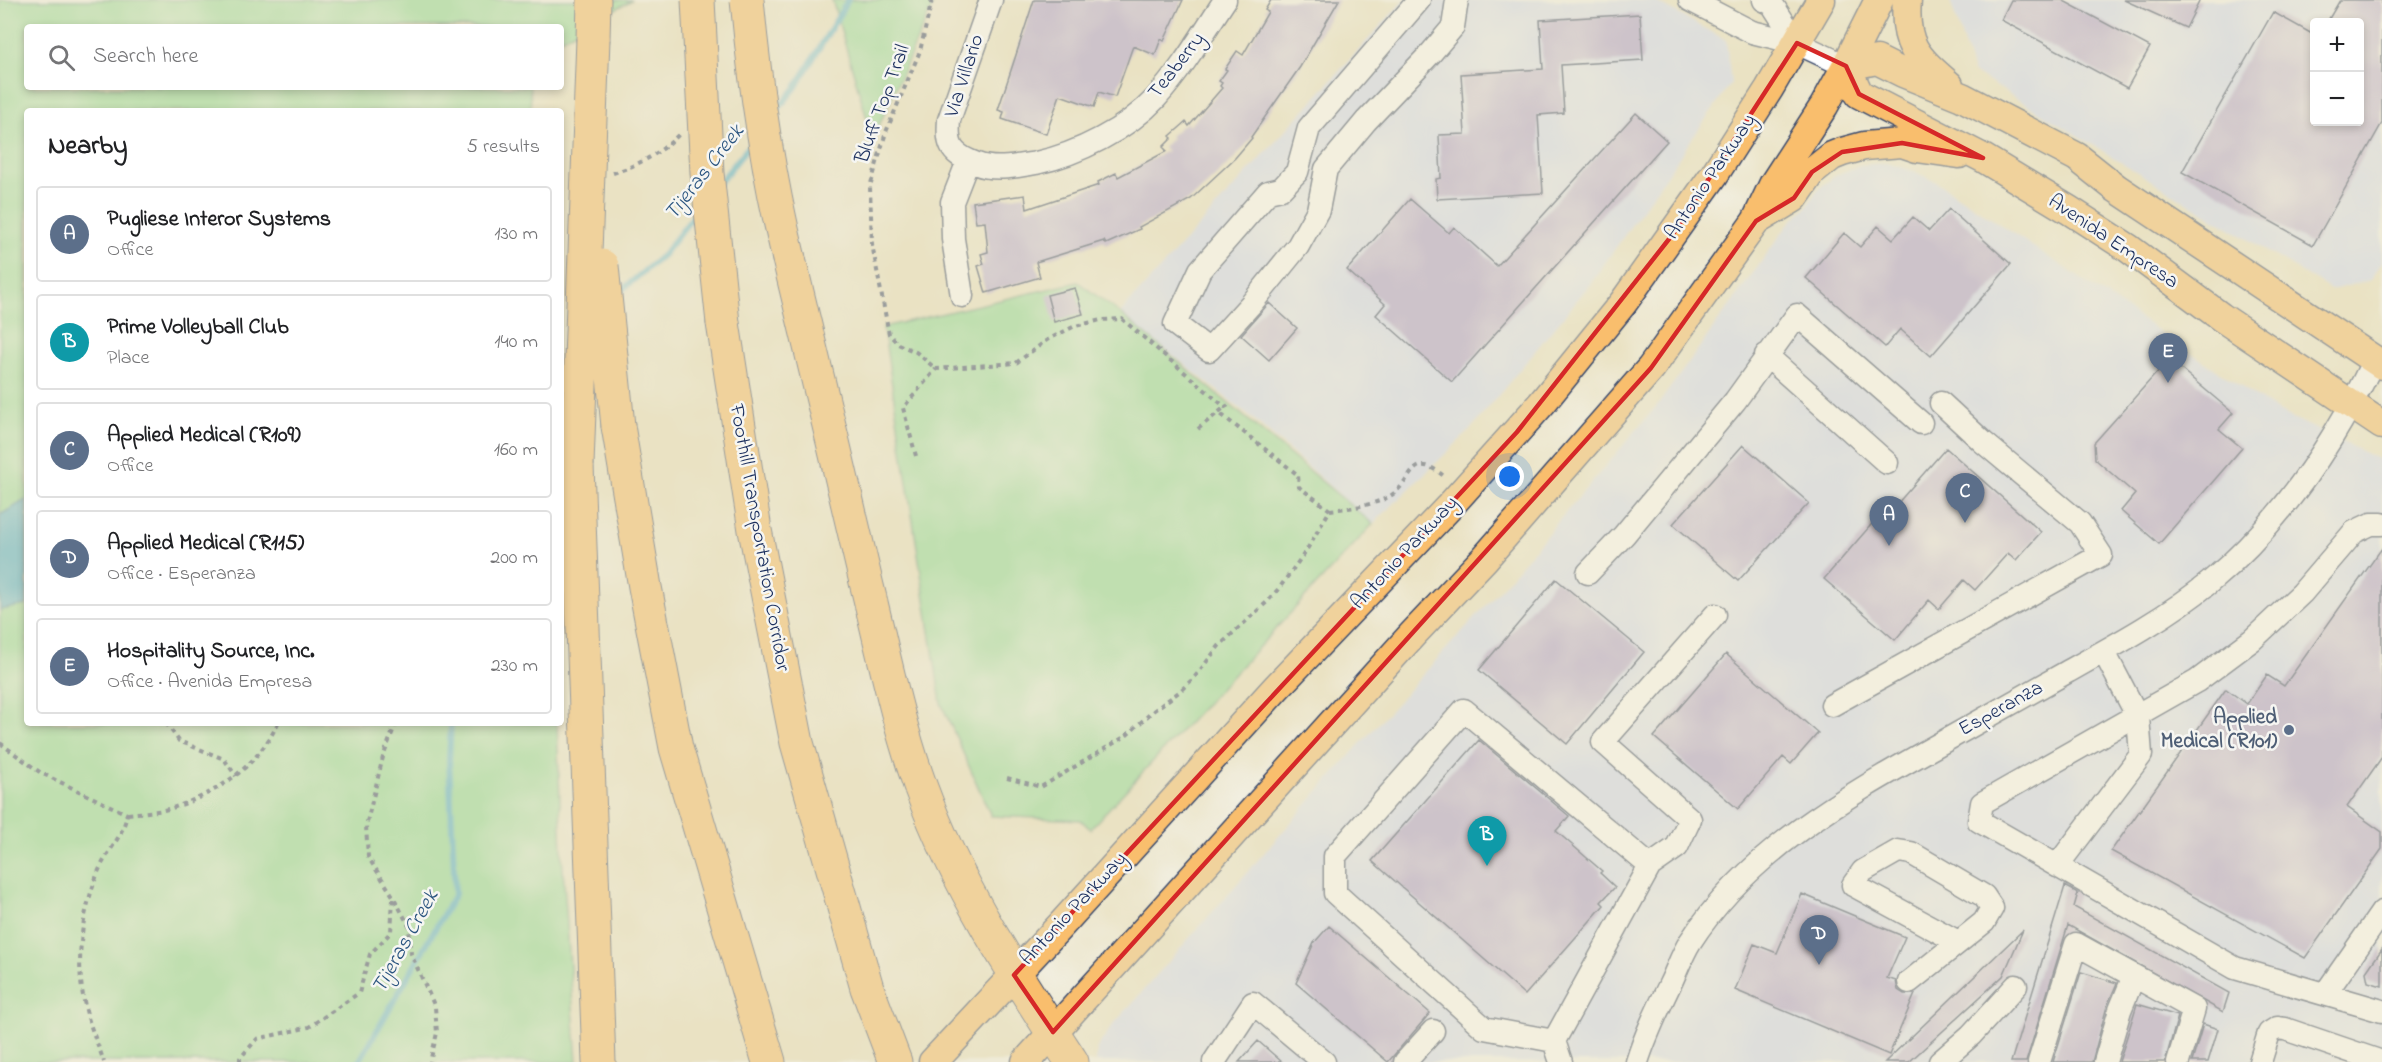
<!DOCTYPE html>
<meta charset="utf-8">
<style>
body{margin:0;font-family:"Indie Flower",sans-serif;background:#f6f6f6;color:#202124}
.controls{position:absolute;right:18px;top:18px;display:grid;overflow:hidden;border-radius:6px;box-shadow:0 3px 9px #0003}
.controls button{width:54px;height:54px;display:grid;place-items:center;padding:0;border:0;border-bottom:2px solid #e0e0e0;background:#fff;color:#202124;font:30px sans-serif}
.you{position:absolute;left:1510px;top:477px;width:21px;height:21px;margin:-15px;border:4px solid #fff;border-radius:50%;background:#1a73e8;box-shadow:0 0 0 9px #1a73e833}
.badge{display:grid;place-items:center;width:39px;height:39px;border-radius:50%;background:#d93025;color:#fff;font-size:20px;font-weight:700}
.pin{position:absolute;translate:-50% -50px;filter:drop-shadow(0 2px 3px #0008)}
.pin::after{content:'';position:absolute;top:32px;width:21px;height:18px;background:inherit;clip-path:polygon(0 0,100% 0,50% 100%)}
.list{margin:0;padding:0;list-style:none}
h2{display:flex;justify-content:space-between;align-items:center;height:78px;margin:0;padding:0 24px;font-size:26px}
h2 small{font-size:20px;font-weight:400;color:#757577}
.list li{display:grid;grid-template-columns:39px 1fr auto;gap:18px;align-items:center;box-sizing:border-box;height:96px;margin:0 12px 12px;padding:0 12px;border:2px solid #e0e0e0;border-radius:6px}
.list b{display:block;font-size:22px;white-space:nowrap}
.list p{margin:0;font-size:20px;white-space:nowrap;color:#757577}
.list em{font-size:20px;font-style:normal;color:#757577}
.icon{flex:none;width:33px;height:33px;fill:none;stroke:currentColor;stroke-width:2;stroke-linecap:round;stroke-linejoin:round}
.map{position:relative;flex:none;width:2382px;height:1062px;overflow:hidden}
.search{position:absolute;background:#fff;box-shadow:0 3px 9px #0003;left:24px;top:24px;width:540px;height:66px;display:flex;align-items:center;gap:15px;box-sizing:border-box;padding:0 21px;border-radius:6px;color:#757577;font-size:22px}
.panel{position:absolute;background:#fff;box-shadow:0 3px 9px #0003;left:24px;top:108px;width:540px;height:618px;border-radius:6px}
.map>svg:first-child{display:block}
.built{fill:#d0daf9;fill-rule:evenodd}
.green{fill:#8edb99;stroke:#54857c;stroke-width:1.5}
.water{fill:#50afce;stroke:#366f96;stroke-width:1.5}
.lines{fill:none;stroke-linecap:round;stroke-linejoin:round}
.stream{stroke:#50afce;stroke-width:6}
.building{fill:#ab9dd2}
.minor-casing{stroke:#3a4a6d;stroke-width:25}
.major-casing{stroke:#3a4a6d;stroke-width:31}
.highway-casing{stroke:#3a4a6d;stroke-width:35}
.path{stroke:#3a4a6d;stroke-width:4;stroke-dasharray:4.5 4.5;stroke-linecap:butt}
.minor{stroke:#fff;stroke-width:22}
.major{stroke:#f9be6d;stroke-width:28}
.highway{stroke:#f9be6d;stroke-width:33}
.highway-bridge-casing{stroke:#3a4a6d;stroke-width:35;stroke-linecap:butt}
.highway-bridge{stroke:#f9be6d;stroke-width:33}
.marked{fill:none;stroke:#d62828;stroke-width:4.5;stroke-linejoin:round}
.service-dot{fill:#5c6f8a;stroke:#f6f6f2;stroke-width:2}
.labels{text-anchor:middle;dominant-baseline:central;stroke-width:5;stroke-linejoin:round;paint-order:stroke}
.street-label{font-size:21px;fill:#1b2f5e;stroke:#f6f6f2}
.service-label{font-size:21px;font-weight:bold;fill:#4e5e75;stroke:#f6f6f2;text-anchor:end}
.water-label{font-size:22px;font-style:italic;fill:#2b5580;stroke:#f6f6f2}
</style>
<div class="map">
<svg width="2382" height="1062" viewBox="0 0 2382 1062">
<rect width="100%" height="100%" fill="#f6f6f2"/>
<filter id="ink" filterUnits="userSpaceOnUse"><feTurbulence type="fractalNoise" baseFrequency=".0167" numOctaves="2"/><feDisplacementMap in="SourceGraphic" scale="12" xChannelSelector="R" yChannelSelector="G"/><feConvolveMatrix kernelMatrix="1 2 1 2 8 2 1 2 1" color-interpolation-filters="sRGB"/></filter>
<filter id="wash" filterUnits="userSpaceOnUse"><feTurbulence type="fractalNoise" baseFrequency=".008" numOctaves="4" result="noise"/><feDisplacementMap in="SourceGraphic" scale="24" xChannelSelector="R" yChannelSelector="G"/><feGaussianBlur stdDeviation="1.35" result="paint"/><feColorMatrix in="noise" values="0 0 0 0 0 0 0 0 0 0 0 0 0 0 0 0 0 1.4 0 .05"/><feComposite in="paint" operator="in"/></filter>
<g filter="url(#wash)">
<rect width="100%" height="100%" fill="#eae2c3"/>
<path class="built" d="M1404,0H1653L1726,40L1731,83L1591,283L1469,431L1373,524L1258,423L1120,313Z
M1950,0H2382V262L2371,280L2331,290L1973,72ZM2314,22H2360V122H2314Z
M1886,163L1914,171L1937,182L2276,410L2382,461V1062H1096L1097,1048L1113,1025L1360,744L1499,591L1660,402L1790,222L1807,207L1817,190L1836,175L1860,165Z"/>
<path class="green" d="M0,0H632L561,39V27H27V87H530L531,111H27V723H557L562,855L577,1062H0Z
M832,0H935L873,139Z
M1078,282L1120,313L1373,524L1090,829L1081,820L991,816L941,703L883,327Z"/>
<path class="water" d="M27,499V605L0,610V515Z"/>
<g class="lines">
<path class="stream" d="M773,115L796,87L848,0
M719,183L754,140
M616,295L663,255L698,210
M359,1062L455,894L449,759L451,723"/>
</g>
<g id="blocks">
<path class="building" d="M1034,0H1183L1164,41L1161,39L1155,55L1133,46L1115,97L1099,92L1094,107L1060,95L1046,134L1002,119L1004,112L998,110Z
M1271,0H1339L1300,67L1251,137L1252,138L1235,158L1191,199L1139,227L1140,229L1106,244L1104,241L1036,262L1040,277L986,293L978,266L984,264L981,254L988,252L985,222L976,223L973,202L1025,195L1027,209L1099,185L1098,182L1116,173L1118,177L1167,151L1163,147L1172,138L1170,136L1186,122L1189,126L1222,88L1220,86L1222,83L1219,81L1227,70L1225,69L1237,51L1243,55L1268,12L1265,10Z
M2011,0H2062L2150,47L2127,88L2001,20Z
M2124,0H2200L2186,28Z
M2340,0H2382V123L2313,245L2182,172L2273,12L2314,35V122H2360V22H2327Z
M1640,14L1643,60L1561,65L1564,113L1538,115L1543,193L1437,199L1436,179L1441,178L1439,135L1465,134L1461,74L1543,69L1540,20Z
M1636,113L1667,141L1452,382L1376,315L1385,304L1347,270L1410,199L1449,233L1454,227L1497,266Z
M1949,209L2011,264L1931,356L1900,329L1885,347L1806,278L1844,233L1860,247L1878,226L1893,239L1913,217L1929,231Z
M1075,288L1083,314L1054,322L1047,295Z
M1269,303L1297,328L1269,360L1241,335Z
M2169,359L2233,413L2219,429L2242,448L2159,544L2121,511L2135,494L2095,459L2094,443Z
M1743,445L1809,503L1738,581L1673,524Z
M1946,448L2041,532L2016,560L2008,553L1975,590L1964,580L1939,609L1929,600L1895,640L1824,579L1884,510L1889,513Z
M2382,548V757L2347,807L2382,832V849L2305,958L2111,851L2226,689L2247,704L2267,675L2284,686Z
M1556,579L1644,652L1567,744L1479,670Z
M1726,654L1818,733L1791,764L1783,757L1738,809L1654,737Z
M1479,740L1569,816L1556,831L1602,871L1600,873L1615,887L1601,902L1604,905L1525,995L1372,861Z
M2065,886L2078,893L2074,907L2229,993L2223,1012L2068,925L2026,1062H2011Z
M1802,894L1905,937L1887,978L1896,981L1898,990L1904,994H1915L1889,1055L1735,990L1754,944L1777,953Z
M1329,926L1430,1013L1388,1062L1296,983L1314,943Z
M2023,930L2003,976L1909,1062H1885Z
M2382,949V986L2368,982L2366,972Z
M2081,972L2117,983L2107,1006L2092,1062H2053Z
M2137,1004L2178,1016L2165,1062H2119Z
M2203,1024L2218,1029L2208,1062H2192Z
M1258,1041L1282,1062H1239Z"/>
</g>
</g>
<g filter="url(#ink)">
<use href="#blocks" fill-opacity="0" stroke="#3a4a6d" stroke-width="1.5"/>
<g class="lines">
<g class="minor-casing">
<path id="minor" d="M991,0L949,120C947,147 951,154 977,164C995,171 1017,166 1036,163C1078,154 1127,129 1156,98C1183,68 1203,33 1225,0
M1419,0L1309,128L1297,172L1281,189L1268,192L1200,270L1175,324L1209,350L1251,304L1298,246L1318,210L1326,169L1366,121L1431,53L1453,27L1457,0
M1690,0L1752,32L1797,43L1846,66
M1764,0L1772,4L1797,43
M962,296L953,239L952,202L968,161
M1766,355L1887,463
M2382,524H2371L2354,532L2302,593L2252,640L2197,681L1982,803L1979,821L2235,968L2382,1011
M1588,573L1624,535L1735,401L1797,315L1921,423
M1832,705L2101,555L2080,523L1983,442L1941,403
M2057,866L2141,755L2138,717L2104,652
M1909,982L1984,922L1992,908L1984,896L1911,853L1898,851L1863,871L1853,885L1958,942
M2325,994L2382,912
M1554,1041L1484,1028L1335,893V856L1464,710L1650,866
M1214,1062L1253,1003L1324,1062
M1405,1062L1433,1031
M1561,1062L1554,1041L1650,866L1677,847L1690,819L1603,742L1715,615
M1637,1062C1646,1033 1659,1007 1672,980C1678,967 1683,953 1690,942C1748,852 1843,798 1934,747C1979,722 2023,697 2067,672C2114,646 2169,616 2210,582C2281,523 2334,443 2374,360
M1940,1062L1971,1035L2016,986
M2039,1062L2076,944L2194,1009L2178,1062
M2105,1062L2120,1010L2134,976
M2260,1062L2269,1033L2277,1028L2285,1029L2382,1062"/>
</g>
<g class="major-casing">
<path id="major" d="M1907,0C1903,46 1917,57 1949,85
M1846,66L1859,94L1983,158L2069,210L2128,248L2221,317L2382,425
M1846,66L1877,60L1903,73L1962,97L2077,157L2116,188L2382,365
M1756,221L1794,198L1812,172L1832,156L1842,152L1864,146L1902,143L1917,148L1959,154
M933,1062L1062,924L1276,688L1448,508L1542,403L1623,303L1714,175L1769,89L1821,0
M1026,1062L1412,635L1485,558L1651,368L1756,221L1774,183L1824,106L1846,66L1879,0"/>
</g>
<g class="highway-casing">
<path id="highway" d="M593,39L594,0
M789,259C815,367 841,474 866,582C883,651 897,722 921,788C957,887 1015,975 1072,1062
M723,323L755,530L797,743L867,988L895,1062
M618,426L645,587L676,748L769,1062
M577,465L599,1062"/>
</g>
<path class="path" d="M932,0L920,51L886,132L870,187L872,244L889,334L898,344L916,352L936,369L1016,363L1047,340L1075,326L1101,320L1122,319L1225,407L1232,403
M613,173C638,165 662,153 680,133
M1198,429L1225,407
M916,456L903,408L936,369
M1330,510C1349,508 1373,506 1390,496C1414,482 1410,448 1445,477
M166,723L179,741L224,759L236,776
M396,723L383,757L366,826L368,857L393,896L409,926L411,954L435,1007L437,1033L430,1062
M0,743L41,773L127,814C123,838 105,853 97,875C81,918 75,961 85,1006C89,1025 98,1044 104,1062
M1007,778L1041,787L1126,736L1153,711L1179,692L1194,678L1219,646L1268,601L1280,587L1306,551L1330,510L1299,487L1298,475L1218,412
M128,814C144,812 163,812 178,806C221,791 258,765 278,723
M240,1062V1058L257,1039L309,1027L359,993L370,954L391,932L393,899"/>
<use href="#minor" class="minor"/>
<use href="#major" class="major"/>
<use href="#highway" class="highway"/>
<g class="highway-bridge-casing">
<path id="highway-bridge" d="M698,0L707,173L723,323
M747,0C755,87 768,174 789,259
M602,266L618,426
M577,465L593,39"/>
</g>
<use href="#highway-bridge" class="highway-bridge"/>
</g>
</g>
<path d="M0 0H2382V1062H0ZM1797,43L1846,66L1859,94L1983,158L1902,143L1842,152L1812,172L1794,198L1756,221L1651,368L1053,1032L1014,975L1517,432L1673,234Z" fill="#eae2c3" fill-opacity=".55" fill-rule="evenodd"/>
<path class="marked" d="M1797,43L1846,66L1859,94L1983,158L1902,143L1842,152L1812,172L1794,198L1756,221L1651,368L1053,1032L1014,975L1517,432L1673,234Z"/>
<circle class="service-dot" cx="2289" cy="730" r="6"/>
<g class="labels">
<g class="street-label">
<text transform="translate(1177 66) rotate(-52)">Teaberry</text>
<text transform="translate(965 76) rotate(-72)">Via Villario</text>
<text transform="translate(883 104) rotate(-70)">Bluff Top Trail</text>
<text transform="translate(1711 177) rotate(-56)">Antonio Parkway</text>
<text transform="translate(2113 242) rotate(34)">Avenida Empresa</text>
<text transform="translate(759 538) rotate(80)">Foothill Transportation Corridor</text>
<text transform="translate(1405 553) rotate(-47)">Antonio Parkway</text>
<text transform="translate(2001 709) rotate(-29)">Esperanza</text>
<text transform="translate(1074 909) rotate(-47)">Antonio Parkway</text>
</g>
<g class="service-label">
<text x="2277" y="718">Applied<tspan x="2277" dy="24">Medical (R101)</tspan></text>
</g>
<g class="water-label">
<text transform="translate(705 173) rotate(-52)">Tijeras Creek</text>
<text transform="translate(406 942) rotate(-61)">Tijeras Creek</text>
</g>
</g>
</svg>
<div class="controls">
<button>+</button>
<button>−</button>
</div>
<div class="you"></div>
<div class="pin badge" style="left:1889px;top:546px;background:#5c6f8a">A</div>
<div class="pin badge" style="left:1487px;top:866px;background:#0f9aa8">B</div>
<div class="pin badge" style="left:1965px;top:523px;background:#5c6f8a">C</div>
<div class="pin badge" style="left:1819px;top:965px;background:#5c6f8a">D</div>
<div class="pin badge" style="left:2168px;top:383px;background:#5c6f8a">E</div>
<div class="search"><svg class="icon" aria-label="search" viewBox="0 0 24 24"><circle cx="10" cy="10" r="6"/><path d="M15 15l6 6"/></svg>Search here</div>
<section class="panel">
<h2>Nearby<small>5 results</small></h2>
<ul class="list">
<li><span class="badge" style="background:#5c6f8a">A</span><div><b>Pugliese Interor Systems</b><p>Office</p></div><em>130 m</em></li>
<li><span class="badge" style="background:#0f9aa8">B</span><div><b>Prime Volleyball Club</b><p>Place</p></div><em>140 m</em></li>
<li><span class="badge" style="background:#5c6f8a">C</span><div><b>Applied Medical (R109)</b><p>Office</p></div><em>160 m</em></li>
<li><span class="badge" style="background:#5c6f8a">D</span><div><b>Applied Medical (R115)</b><p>Office · Esperanza</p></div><em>200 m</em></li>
<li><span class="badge" style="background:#5c6f8a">E</span><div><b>Hospitality Source, Inc.</b><p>Office · Avenida Empresa</p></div><em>230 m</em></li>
</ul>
</section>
</div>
